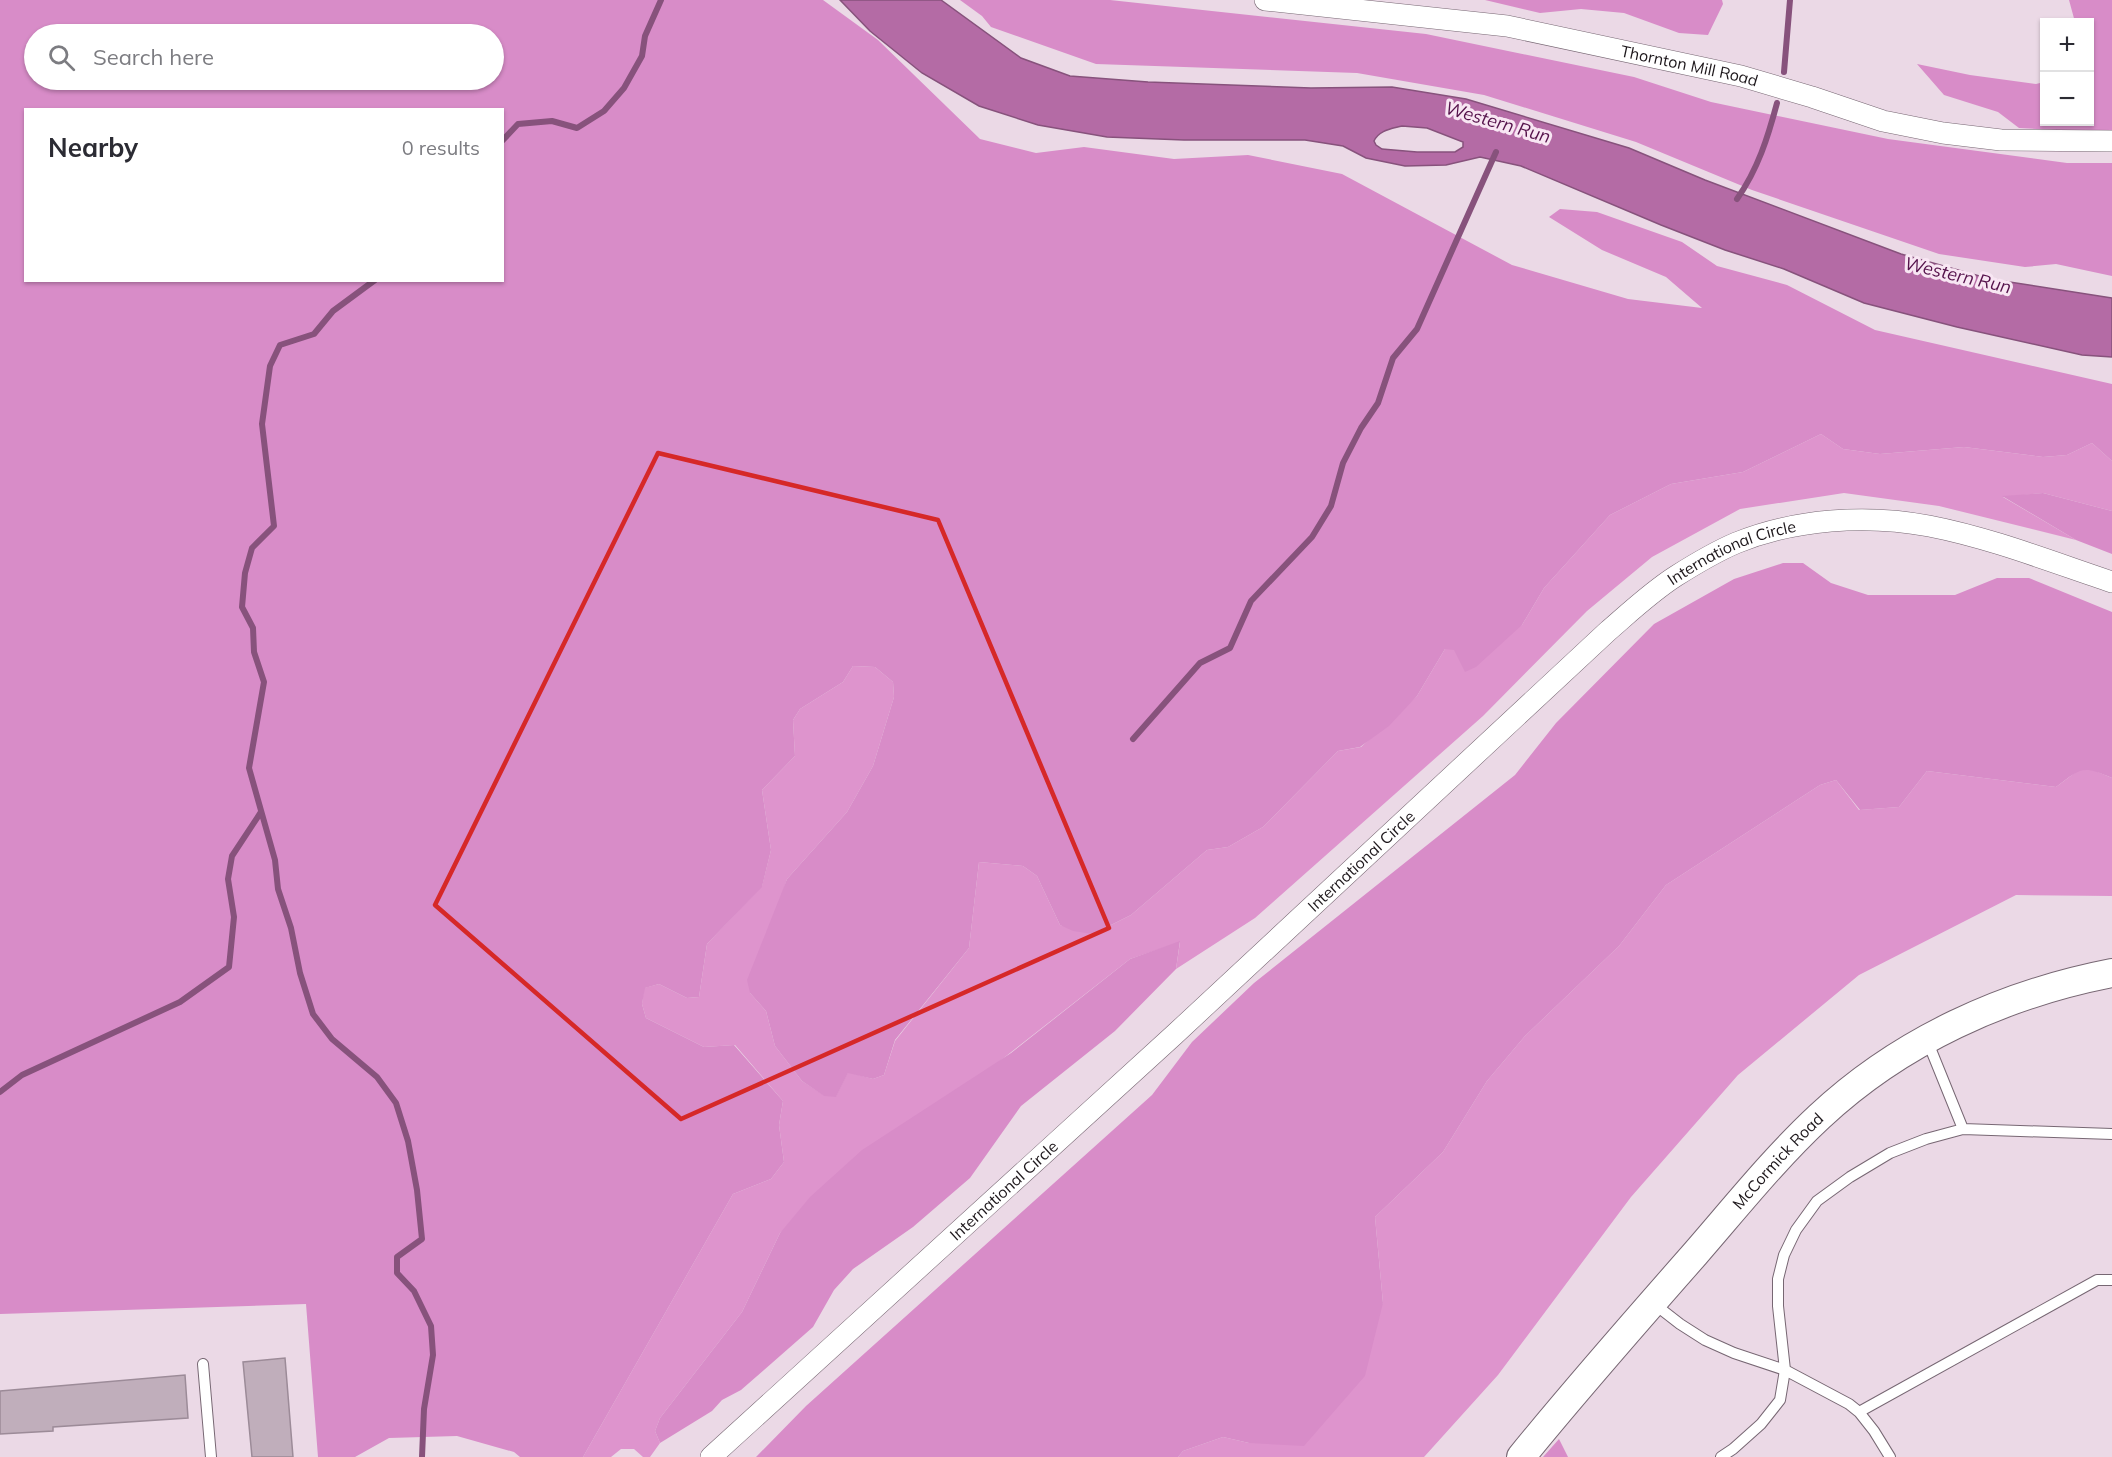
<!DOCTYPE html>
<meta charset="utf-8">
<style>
body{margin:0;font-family:Mulish,sans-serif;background:#f7f7f7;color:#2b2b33}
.controls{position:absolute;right:18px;top:18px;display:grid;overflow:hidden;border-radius:0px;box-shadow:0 2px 4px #0004}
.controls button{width:54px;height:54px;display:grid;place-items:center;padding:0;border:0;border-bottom:2px solid #e1e1e2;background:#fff;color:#2b2b33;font:30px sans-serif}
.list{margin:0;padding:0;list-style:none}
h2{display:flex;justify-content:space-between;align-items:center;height:78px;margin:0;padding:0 24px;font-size:26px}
h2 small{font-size:20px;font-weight:400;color:#7c7c81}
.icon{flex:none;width:33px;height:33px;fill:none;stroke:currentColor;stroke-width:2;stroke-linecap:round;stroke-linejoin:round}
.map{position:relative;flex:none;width:2112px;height:1457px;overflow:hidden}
.search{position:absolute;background:#fff;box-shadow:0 2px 4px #0004;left:24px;top:24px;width:480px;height:66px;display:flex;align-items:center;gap:15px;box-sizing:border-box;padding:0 21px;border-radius:33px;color:#7c7c81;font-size:22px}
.panel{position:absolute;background:#fff;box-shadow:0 2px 4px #0004;left:24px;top:108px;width:480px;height:174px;border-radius:0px}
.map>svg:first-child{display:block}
.green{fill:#de94cd}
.forest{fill:#d88cc8;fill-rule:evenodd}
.water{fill:#b46ba5;stroke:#87527c;stroke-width:1.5;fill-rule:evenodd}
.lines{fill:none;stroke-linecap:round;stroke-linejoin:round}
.stream{stroke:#87527c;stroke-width:6}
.building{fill:#c0aebb;stroke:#9c8b98;stroke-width:1.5}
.service-casing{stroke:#776773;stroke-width:12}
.minor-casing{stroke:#776773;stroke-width:22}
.secondary-casing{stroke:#776773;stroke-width:30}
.service{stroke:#fff;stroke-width:10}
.minor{stroke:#fff;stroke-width:21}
.secondary{stroke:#fff;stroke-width:28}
.marked{fill:none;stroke:#d62828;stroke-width:4.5;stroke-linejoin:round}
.labels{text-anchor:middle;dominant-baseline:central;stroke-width:6;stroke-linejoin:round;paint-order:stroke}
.street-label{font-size:16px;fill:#1d171b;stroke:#f8e6f3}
.water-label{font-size:18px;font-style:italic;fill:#55124b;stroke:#f8e6f3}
</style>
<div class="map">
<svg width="2112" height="1457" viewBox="0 0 2112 1457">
<rect width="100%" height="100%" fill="#ebd9e6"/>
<path class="green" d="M1821,434L1843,449L1880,454L1964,447L2043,457L2067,455L2092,443L2112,461V511L2043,493L2003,497L2076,540L1939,506L1844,493L1740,509L1652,557L1587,611L1483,716L1255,918L1176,969L1180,942L1130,959L780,1233L742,1312L660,1418L655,1431L660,1443L650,1457H643L634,1449H621L611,1457H583L733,1194L771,1179L784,1162L779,1125L783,1101L735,1045L704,1047L646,1018L642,1004L644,988L659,984L687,998L699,997L707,944L762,886L771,850L762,790L795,756L793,720L800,709L843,682L853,666L875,667L893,682L894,697L873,766L847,812L787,879L750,993L766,1011L775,1046L802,1081L825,1096H836L848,1072L873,1079L884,1075L895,1041L969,948L979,862L1023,866L1037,876L1060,925L1093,934L1131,915L1207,850L1228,847L1263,827L1338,751L1361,747L1417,696L1445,649H1454L1522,625L1544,588L1610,515L1671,484L1743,472Z
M2080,769H2091L2112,778V896L2016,895L1859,975L1738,1075L1631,1197L1498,1375L1424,1457H1178L1183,1451L1223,1437L1249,1443L1383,1303L1375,1217L1443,1152L1487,1081L1525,1036L1619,946L1666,885L1820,785L1836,780L1859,810L1899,807L1927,771L2056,787Z"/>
<path class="forest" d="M0,0H823L878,40L980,139L1036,153L1084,147L1174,159L1248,155L1342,174L1512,265L1628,299L1702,308L1666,277L1602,250L1549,217L1560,209L1597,212L1682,242L1717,266L1787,285L1875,330L2112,384V461L2092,443L2067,455L2043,457L1964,447L1880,454L1843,449L1821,434L1743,472L1671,484L1610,515L1544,588L1522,625L1476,667L1465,672L1454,650L1445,649L1417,696L1389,726L1360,747L1338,751L1263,827L1228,847L1207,850L1131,915L1093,934L1073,931L1060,925L1037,876L1023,866L979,862L969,948L895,1040L884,1075L873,1079L848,1073L836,1097L824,1096L802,1081L775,1046L766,1011L750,993L747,980L787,879L847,812L873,766L894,697L893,682L875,667L853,666L843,682L800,709L793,720L795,756L762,790L771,850L762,887L707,944L699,997L687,998L659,984L645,988L642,1004L646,1018L704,1047L734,1045L783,1101L779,1125L784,1162L771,1179L733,1194L583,1457H520L514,1452L457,1436L389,1438L355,1457H318L306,1304L0,1314ZM34,34H494V80H34ZM26,110H502V280H26Z
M960,0H1110L1426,34L1634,77L1711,102L1888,139L2067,163H2112V276L2056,264L2025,267L1939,254L1752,190L1636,142L1484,95L1357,73L1096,64L991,27L982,16Z
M1485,0H1722L1723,4L1708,35L1679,33L1624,13L1581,9L1540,13Z
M2069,0H2112V133L2019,128L1998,112L1944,95L1917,64L1970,75L2036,84L2044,82V122H2090V22H2075Z
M2043,493L2112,511V554L2076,540L2002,496Z
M1783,563H1803L1831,583L1868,595H1955L1997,578H2029L2112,612V778C2081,765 2082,768 2056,787L1927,771L1899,807L1860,810L1836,780L1820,785L1666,885L1619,946L1525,1036L1487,1081L1443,1152L1375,1217L1383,1303L1365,1376L1304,1446L1249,1443L1223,1437L1183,1451L1178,1457H756L806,1406L1152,1095L1192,1042L1254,983L1515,775L1556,723L1654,624L1734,579Z
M1180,941L1176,969L1115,1031L1021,1106L970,1178L913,1227L853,1269L834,1290L813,1327L741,1390L722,1400L712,1411L660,1443L655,1431L660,1418L742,1312L780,1233L810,1197L862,1150L1011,1053L1130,959Z
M1559,1439L1568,1457H1543Z"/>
<path class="water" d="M840,0H941L1021,58L1070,76L1148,82L1311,88L1392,87L1466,99L1629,148L1705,180L1901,254L1990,279L2112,298V357L2082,355L1957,327L1864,303L1784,269L1725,250L1661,225L1521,166L1480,157L1446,165L1405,166L1366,158L1343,146L1305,140H1184L1107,137L1038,125L979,106L922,73L870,31ZM1402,126L1427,128L1463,142V147L1455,152H1417L1382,149L1376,145L1374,141C1379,130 1391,129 1402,126Z"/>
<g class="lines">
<path class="stream" d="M1784,72L1790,0
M502,141L518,124L552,121L577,128L604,111L624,88L642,56L645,36L661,0
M1737,199C1758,169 1768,137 1777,103
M375,280L333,311L314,334L280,345L270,366L262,424L274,526L252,548L245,573L242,607L253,628L254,652L264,682L249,768L275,860L278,889L291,928L300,973L313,1014L332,1039L377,1077L396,1103L408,1141L417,1190L422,1239L397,1257V1273L414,1291L431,1326L433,1355L424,1409L422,1457
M1133,739L1200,663L1230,648L1251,601L1312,537L1331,506L1343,463L1361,428L1378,403L1393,358L1417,329L1496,152
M0,1092L22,1075L180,1002L229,967L234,917L228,879L232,856L261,812"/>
</g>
<path class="building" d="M285,1358L293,1457H252L243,1362Z
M185,1375L188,1418L53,1427V1431L0,1434V1391Z"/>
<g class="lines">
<g class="service-casing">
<path id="service" d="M1927,1040L1963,1129
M1653,1303L1680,1324L1705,1340L1734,1353L1785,1370L1849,1404L1859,1412L1874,1431L1890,1457
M203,1364L211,1457
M1859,1412L2097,1280H2112
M1721,1457L1733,1449L1761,1424L1780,1400L1785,1370L1778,1306V1279L1784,1255L1796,1230L1817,1201L1850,1177L1890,1153L1926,1139L1963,1129L2112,1134"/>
</g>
<g class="minor-casing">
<g id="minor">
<path id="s1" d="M1265,0L1507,26L1741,76L1812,97L1883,121L1943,133L2001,140L2112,141"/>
<path id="s2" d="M711,1457L1174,1035L1608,631C1630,612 1651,592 1676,576C1695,564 1715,552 1736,543C1795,519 1866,514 1929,526C1991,538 2052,562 2112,582"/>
</g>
</g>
<g class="secondary-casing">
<g id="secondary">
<path id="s3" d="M1521,1457C1577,1388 1636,1321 1695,1254C1735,1208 1774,1159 1819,1117C1900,1041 2004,994 2112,973"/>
</g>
</g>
<use href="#service" class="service"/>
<use href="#minor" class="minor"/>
<use href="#secondary" class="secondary"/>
</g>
<path class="marked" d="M658,453L938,520L1109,928L681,1119L435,905Z"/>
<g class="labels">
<g class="street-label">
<text stroke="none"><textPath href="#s1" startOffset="430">Thornton Mill Road</textPath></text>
<text stroke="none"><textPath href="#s2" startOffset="1368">International Circle</textPath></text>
<text stroke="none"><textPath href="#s2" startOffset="882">International Circle</textPath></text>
<text stroke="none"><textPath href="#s3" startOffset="392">McCormick Road</textPath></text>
<text stroke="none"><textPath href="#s2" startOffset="396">International Circle</textPath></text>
</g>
<g class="water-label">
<text transform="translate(1498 122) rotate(16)">Western Run</text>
<text transform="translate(1958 275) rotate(13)">Western Run</text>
</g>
</g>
</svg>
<div class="controls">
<button>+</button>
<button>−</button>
</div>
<div class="search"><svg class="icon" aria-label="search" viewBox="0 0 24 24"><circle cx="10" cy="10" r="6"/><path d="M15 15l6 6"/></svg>Search here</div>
<section class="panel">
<h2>Nearby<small>0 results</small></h2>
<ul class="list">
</ul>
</section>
</div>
